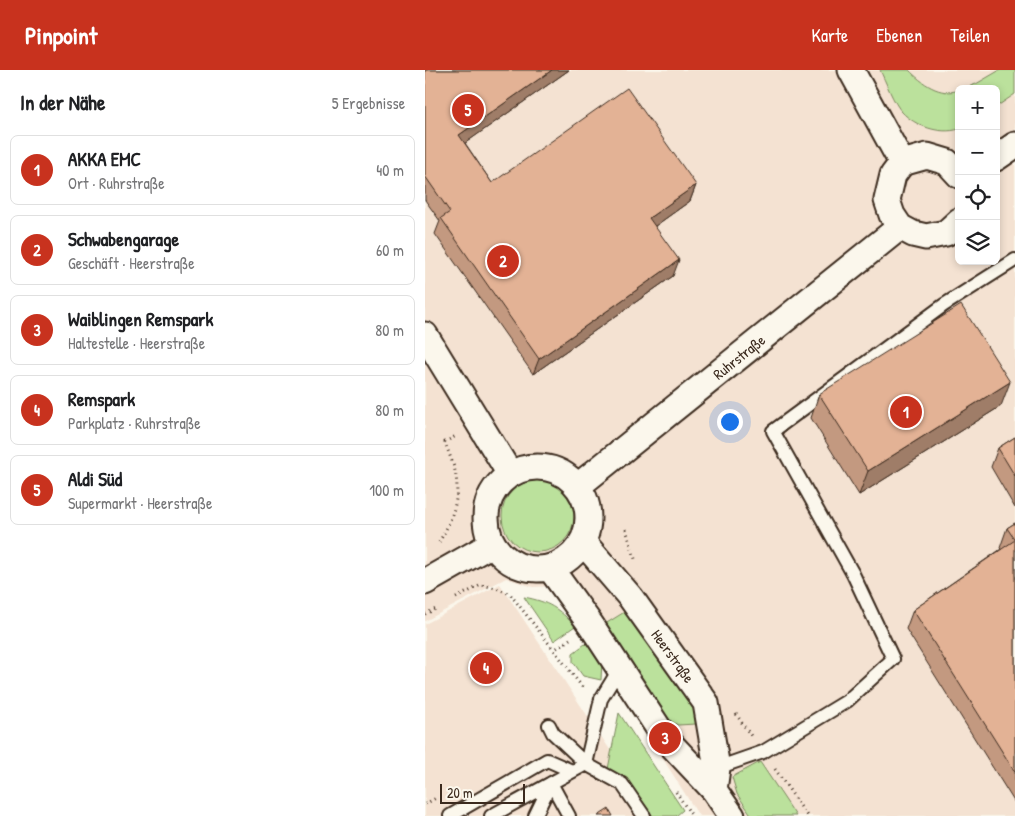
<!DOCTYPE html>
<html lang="de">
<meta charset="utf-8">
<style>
body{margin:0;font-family:"Patrick Hand",sans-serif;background:#f6f6f6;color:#202124}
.controls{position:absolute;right:15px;top:15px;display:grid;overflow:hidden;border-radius:8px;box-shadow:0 2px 8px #0003}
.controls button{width:45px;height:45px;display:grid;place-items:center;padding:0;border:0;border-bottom:1px solid #e0e0e0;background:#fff;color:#202124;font:25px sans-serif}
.scale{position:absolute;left:15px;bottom:12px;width:85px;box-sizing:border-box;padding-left:5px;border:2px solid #3b2a1e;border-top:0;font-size:14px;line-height:18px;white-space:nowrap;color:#3b2a1e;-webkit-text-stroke:4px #fbf7ec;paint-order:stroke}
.you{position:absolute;left:304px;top:351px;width:18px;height:18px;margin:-12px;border:4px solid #fff;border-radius:50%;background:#1a73e8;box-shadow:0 0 0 8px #1a73e833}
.badge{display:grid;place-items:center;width:32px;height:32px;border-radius:50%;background:#c8321e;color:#fff;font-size:16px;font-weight:700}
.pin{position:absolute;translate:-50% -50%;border:2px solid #fff;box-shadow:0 1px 5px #0006}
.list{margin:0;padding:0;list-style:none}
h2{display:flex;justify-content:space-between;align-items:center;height:65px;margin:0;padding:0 20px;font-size:21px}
h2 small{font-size:16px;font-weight:400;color:#757577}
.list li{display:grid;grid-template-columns:32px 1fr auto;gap:15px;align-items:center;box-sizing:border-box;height:70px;margin:0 10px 10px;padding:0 10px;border:1px solid #e0e0e0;border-radius:8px}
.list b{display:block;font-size:19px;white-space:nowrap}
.list p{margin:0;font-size:16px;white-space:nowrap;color:#757577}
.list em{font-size:16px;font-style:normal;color:#757577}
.icon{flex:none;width:28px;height:28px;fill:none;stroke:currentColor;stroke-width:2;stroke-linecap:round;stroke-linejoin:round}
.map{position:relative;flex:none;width:590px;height:746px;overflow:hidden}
header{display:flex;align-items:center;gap:30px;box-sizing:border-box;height:70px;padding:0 25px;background:#c8321e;color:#fff}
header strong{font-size:24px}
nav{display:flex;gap:28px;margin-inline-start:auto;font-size:18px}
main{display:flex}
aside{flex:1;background:#fff}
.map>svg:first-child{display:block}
.built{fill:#f4e2d2;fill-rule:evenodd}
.green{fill:#bbe19c;stroke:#7b865d}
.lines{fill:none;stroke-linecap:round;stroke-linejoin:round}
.service-casing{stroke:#3b2a1e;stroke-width:16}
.minor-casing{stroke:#3b2a1e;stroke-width:29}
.path{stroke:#3b2a1e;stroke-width:3;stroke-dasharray:1 4;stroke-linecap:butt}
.service{stroke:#fbf7ec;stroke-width:12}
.minor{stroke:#fbf7ec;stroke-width:25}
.wall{fill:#c39980;stroke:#3b2a1e}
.shaded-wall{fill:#9f7d68;stroke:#3b2a1e}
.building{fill:#e3b295;stroke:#3b2a1e}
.labels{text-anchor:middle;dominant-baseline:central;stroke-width:4;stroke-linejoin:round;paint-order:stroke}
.street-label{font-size:15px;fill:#3b2a1e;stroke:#fbf7ec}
</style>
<header>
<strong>Pinpoint</strong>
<nav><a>Karte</a><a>Ebenen</a><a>Teilen</a></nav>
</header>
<main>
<aside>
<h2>In der Nähe<small>5 Ergebnisse</small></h2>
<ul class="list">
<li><span class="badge">1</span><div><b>AKKA EMC</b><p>Ort · Ruhrstraße</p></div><em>40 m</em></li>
<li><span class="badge">2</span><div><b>Schwabengarage</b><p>Geschäft · Heerstraße</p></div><em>60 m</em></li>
<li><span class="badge">3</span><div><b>Waiblingen Remspark</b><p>Haltestelle · Heerstraße</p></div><em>80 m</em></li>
<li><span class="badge">4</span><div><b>Remspark</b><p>Parkplatz · Ruhrstraße</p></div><em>80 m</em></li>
<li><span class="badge">5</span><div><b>Aldi Süd</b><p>Supermarkt · Heerstraße</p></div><em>100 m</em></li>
</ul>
</aside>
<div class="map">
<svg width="590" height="746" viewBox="0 0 590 746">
<rect width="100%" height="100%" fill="#fbf7ec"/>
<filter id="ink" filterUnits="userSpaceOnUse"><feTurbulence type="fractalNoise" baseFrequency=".02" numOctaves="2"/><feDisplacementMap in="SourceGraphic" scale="10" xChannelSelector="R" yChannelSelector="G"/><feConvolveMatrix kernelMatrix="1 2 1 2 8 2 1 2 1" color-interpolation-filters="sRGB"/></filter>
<g filter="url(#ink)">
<path class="built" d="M0,0H590V746H274L129,516L108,517L81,508L0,551ZM534,19H571V191H534Z
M75,514L229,746H0V554Z"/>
<path class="green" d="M455,0H484C497,13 515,27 534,20V59C515,65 490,56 477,42C469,34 460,10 455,0Z
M575,0H590V24L571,37V19H537L551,14Z
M77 446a36 36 0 1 1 72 0a36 36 0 1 1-72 0Z
M99,527C124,532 133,538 150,556L129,571Z
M201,541L268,636L271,654L253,655L233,646L177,556Z
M164,571L177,591L176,610L158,606L148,592V583Z
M194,643L258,740L251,746H228L202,709L183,699Z
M335,692L371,746H327L312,724L307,707Z"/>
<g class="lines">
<g class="service-casing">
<path id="service" d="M124,655L128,663L161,694L197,714L219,746
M292,698L338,682L422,631L468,589L428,504L348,361L519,235L590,190
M126,713L144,746
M25,746L122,690L147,701
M66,746L161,694L176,629L195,598
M110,746L126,713"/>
</g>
<g class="minor-casing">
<path id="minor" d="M426,0L477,93
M571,88L590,75
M534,105L522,92L502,86L477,93L468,105L462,130L467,145L475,157L488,164L501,167L521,163L534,151
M0,265L85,404
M61 448a51 51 0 1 1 102 0a51 51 0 1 1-102 0Z
M153,416L475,157
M158,472L206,528L281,633L292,698L289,720
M125,498L166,555L240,668L289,720L307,746
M0,512L67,474"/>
</g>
<path class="path" d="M201,459L210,489
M14,472C27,451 36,426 30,401C28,392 23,382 20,372L31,366
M31,528L56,515L71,518L85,524L129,580
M0,544L11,539
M145,569L129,580L158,618
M311,644L326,666
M350,699L382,746
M251,722L267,746
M0,734L11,728"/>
<use href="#service" class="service"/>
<use href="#minor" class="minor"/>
</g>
<path class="wall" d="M0,0H144L40,73L67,113L271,115L265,131L230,156L248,206L108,304L10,164L15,151L0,130Z
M394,324L576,336L434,425L386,348Z
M590,367V438L566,397L573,378Z
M590,453V733L481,559L488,540L576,479L575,478L582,458Z"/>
<path class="shaded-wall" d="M127,0H144L29,81L34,65Z
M271,115L265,131L219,164L224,148Z
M254,190L248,206L108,304L114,289Z
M585,312L576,336L434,425L443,401Z"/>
<path class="building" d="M0,0H127L34,65L67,113L202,18L271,115L224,148L254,190L114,289L16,148L25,142L0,106Z
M536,235L585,312L443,401L394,324Z
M590,367V406L573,378Z
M590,453V702L488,540L590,470L582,458Z
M184,739L188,746H173Z"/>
</g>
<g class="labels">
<g class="street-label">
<text transform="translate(314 287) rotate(-39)">Ruhrstraße</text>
<text transform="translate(248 586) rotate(54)">Heerstraße</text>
</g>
</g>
</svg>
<div class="controls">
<button>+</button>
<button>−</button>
<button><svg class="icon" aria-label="locate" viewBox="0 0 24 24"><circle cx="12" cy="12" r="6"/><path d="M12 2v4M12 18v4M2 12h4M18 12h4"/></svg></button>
<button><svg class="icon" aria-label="layers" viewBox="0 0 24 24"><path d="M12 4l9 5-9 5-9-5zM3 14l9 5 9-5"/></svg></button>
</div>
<div class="scale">20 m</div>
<div class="you"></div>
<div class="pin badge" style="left:481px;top:342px">1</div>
<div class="pin badge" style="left:78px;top:191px">2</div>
<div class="pin badge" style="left:240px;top:668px">3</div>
<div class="pin badge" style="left:61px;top:598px">4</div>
<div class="pin badge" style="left:43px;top:40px">5</div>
</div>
</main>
